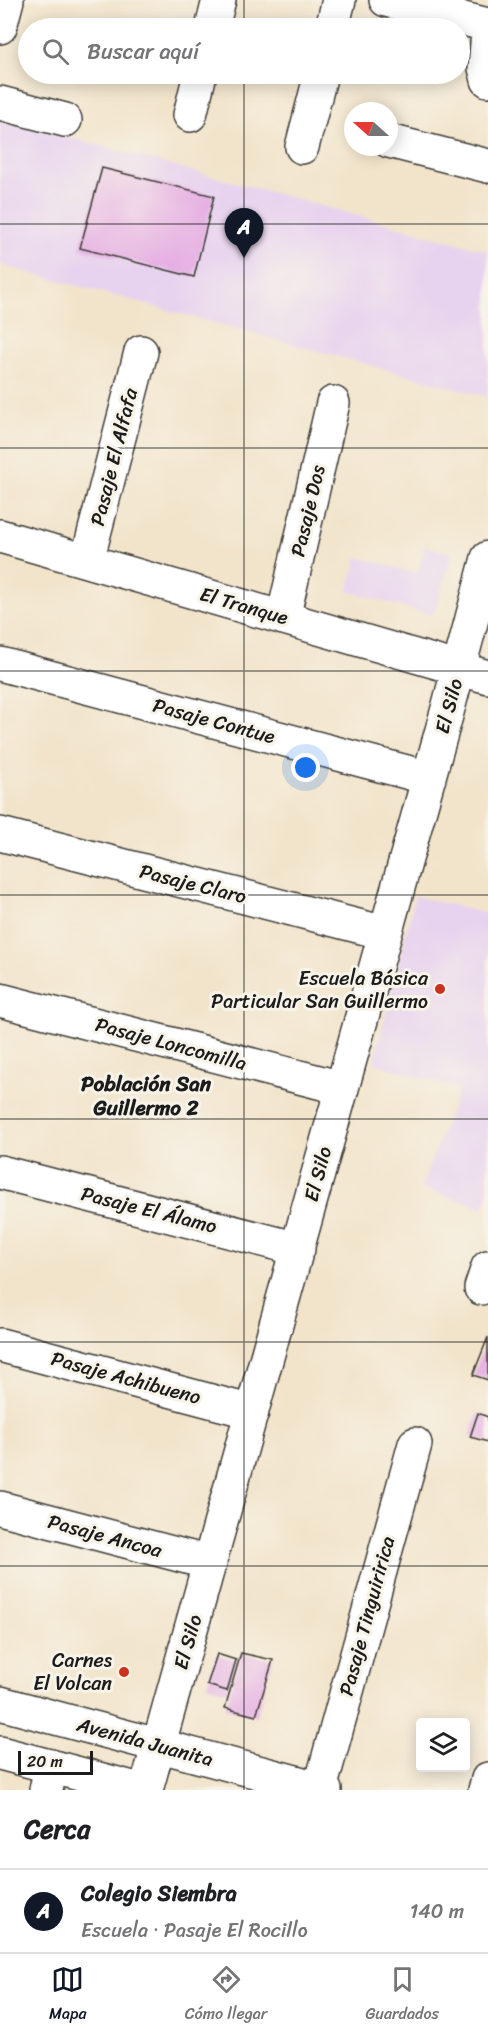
<!DOCTYPE html>
<html lang="es">
<meta charset="utf-8">
<style>
body{margin:0;font-family:Sriracha,sans-serif;background:#f2f2f2;color:#202124}
.controls{position:absolute;right:18px;bottom:18px;display:grid;overflow:hidden;border-radius:6px;box-shadow:0 3px 15px #0003}
.controls button{width:54px;height:54px;display:grid;place-items:center;padding:0;border:0;border-bottom:2px solid #e0e0e0;background:#fff;color:#202124;font:30px sans-serif}
.compass{position:absolute;left:344px;top:102px;width:54px;height:54px;border-radius:50%;background:#fff;box-shadow:0 3px 15px #0003;rotate:291deg}
.scale{position:absolute;left:18px;bottom:15px;width:75px;box-sizing:border-box;padding-left:6px;border:3px solid #1c1c1c;border-top:0;font-size:16px;line-height:21px;white-space:nowrap;color:#1c1c1c;-webkit-text-stroke:4px #f7f3e8;paint-order:stroke}
.you{position:absolute;left:306px;top:768px;width:21px;height:21px;margin:-15px;border:4px solid #fff;border-radius:50%;background:#1a73e8;box-shadow:0 0 0 9px #1a73e833}
.badge{display:grid;place-items:center;width:39px;height:39px;border-radius:50%;background:#111827;color:#fff;font-size:20px;font-weight:700}
.pin{position:absolute;translate:-50% -50px;filter:drop-shadow(0 2px 3px #0008)}
.pin::after{content:'';position:absolute;top:32px;width:21px;height:18px;background:inherit;clip-path:polygon(0 0,100% 0,50% 100%)}
.list{margin:0;padding:0;list-style:none}
h2{display:flex;justify-content:space-between;align-items:center;height:78px;margin:0;padding:0 24px;font-size:26px}
h2 small{font-size:20px;font-weight:400;color:#757577}
.list li{display:grid;grid-template-columns:39px 1fr auto;gap:18px;align-items:center;box-sizing:border-box;height:84px;padding:0 24px;border-top:2px solid #e0e0e0}
.list b{display:block;font-size:22px;white-space:nowrap}
.list p{margin:0;font-size:20px;white-space:nowrap;color:#757577}
.list em{font-size:20px;font-style:normal;color:#757577}
.icon{flex:none;width:33px;height:33px;fill:none;stroke:currentColor;stroke-width:2;stroke-linecap:round;stroke-linejoin:round}
.map{position:relative;flex:none;width:488px;height:1790px;overflow:hidden}
.search{position:absolute;background:#fff;box-shadow:0 3px 15px #0003;left:18px;right:18px;top:18px;height:66px;display:flex;align-items:center;gap:15px;box-sizing:border-box;padding:0 21px;border-radius:33px;color:#757577;font-size:22px}
.sheet{height:162px;background:#fff}
nav{display:flex;justify-content:space-around;align-items:center;box-sizing:border-box;height:84px;border-top:2px solid #e0e0e0;background:#fff;font-size:16px;color:#757577}
nav a{display:grid;justify-items:center;gap:3px}
nav .on{color:#111827}
.map>svg:first-child{display:block}
.built{fill:#e7d2ef}
.building{fill:#e5ade3}
.lines{fill:none;stroke-linecap:round;stroke-linejoin:round}
.minor-casing{stroke:#3c3a36;stroke-width:36}
.major-casing{stroke:#3c3a36;stroke-width:36}
.minor{stroke:#fff;stroke-width:33}
.major{stroke:#fff;stroke-width:33}
.grid{fill:none;stroke:#1c1c1c;stroke-width:1.5;stroke-opacity:0.55}
.poi-dot{fill:#c8321e;stroke:#f7f3e8;stroke-width:2}
.labels{text-anchor:middle;dominant-baseline:central;stroke-width:6;stroke-linejoin:round;paint-order:stroke}
.street-label{font-size:20px;fill:#1c1c1c;stroke:#f7f3e8}
.poi-label{font-size:20px;fill:#1c1c1c;stroke:#f7f3e8;text-anchor:end}
.neighbourhood-label{font-size:21px;font-weight:bold;fill:#1c1c1c;stroke:#f7f3e8}
</style>
<div class="map">
<svg width="488" height="1790" viewBox="0 0 488 1790">
<rect width="100%" height="100%" fill="#f7f3e8"/>
<filter id="ink" filterUnits="userSpaceOnUse"><feTurbulence type="fractalNoise" baseFrequency=".0167" numOctaves="2"/><feDisplacementMap in="SourceGraphic" scale="12" xChannelSelector="R" yChannelSelector="G"/><feConvolveMatrix kernelMatrix="1 2 1 2 8 2 1 2 1" color-interpolation-filters="sRGB"/></filter>
<filter id="wash" filterUnits="userSpaceOnUse"><feTurbulence type="fractalNoise" baseFrequency=".008" numOctaves="4" result="noise"/><feDisplacementMap in="SourceGraphic" scale="24" xChannelSelector="R" yChannelSelector="G"/><feGaussianBlur stdDeviation="1.35" result="paint"/><feColorMatrix in="noise" values="0 0 0 0 0 0 0 0 0 0 0 0 0 0 0 0 0 1.4 0 .05"/><feComposite in="paint" operator="in"/></filter>
<g filter="url(#wash)">
<rect width="100%" height="100%" fill="#f2e4cb"/>
<path class="built" d="M0,119L488,251V397L0,265Z
M425,546L452,554L433,616L348,591L358,557L417,574Z
M415,896L488,914V1195L483,1208L421,1188L459,1089L374,1063Z"/>
<g id="blocks">
<path class="building" d="M102,168L214,196L194,277L80,248Z
M488,1337V1380L473,1375Z
M478,1413L488,1417V1442L470,1437Z
M241,1653L273,1660L256,1716L225,1708Z
M217,1654L236,1660L227,1691L207,1685Z"/>
</g>
</g>
<g filter="url(#ink)">
<use href="#blocks" fill-opacity="0" stroke="#3c3a36" stroke-width="1.5"/>
<g class="lines">
<g class="minor-casing">
<path id="minor" d="M386,0L488,25
M0,27L7,0
M212,28L219,0
M332,28L339,0
M488,31L485,68L488,80
M0,103L65,120
M190,115L200,74
M389,141L488,166
M302,147L321,74
M0,536L488,677
M87,561L141,352
M283,618L333,403
M0,664L429,778
M0,834L385,933
M0,1000L342,1088
M0,1172L298,1249
M481,1288L488,1267
M0,1345L252,1412
M0,1508L210,1563
M320,1789L415,1444
M46,1790L51,1766
M146,1790L449,705L488,558
M485,1790L488,1779"/>
</g>
<g class="major-casing">
<path id="major" d="M0,1703L325,1790
M0,1753L140,1790"/>
</g>
<use href="#minor" class="minor"/>
<use href="#major" class="major"/>
</g>
</g>
<path class="grid" d="M244,0V28M244,74V1790M0,224H488M0,448H488M0,671H488M0,895H488M0,1119H488M0,1342H488M0,1566H488"/>
<g class="poi-dot">
<circle cx="440" cy="989" r="6"/>
<circle cx="124" cy="1672" r="6"/>
</g>
<g class="labels">
<g class="street-label">
<text transform="translate(114 457) rotate(-76)">Pasaje El Alfafa</text>
<text transform="translate(308 511) rotate(-77)">Pasaje Dos</text>
<text transform="translate(244 606) rotate(16)">El Tranque</text>
<text transform="translate(449 706) rotate(-75)">El Silo</text>
<text transform="translate(214 721) rotate(15)">Pasaje Contue</text>
<text transform="translate(193 884) rotate(14)">Pasaje Claro</text>
<text transform="translate(171 1044) rotate(15)">Pasaje Loncomilla</text>
<text transform="translate(318 1174) rotate(-75)">El Silo</text>
<text transform="translate(149 1210) rotate(14)">Pasaje El Álamo</text>
<text transform="translate(126 1378) rotate(15)">Pasaje Achibueno</text>
<text transform="translate(105 1536) rotate(15)">Pasaje Ancoa</text>
<text transform="translate(367 1616) rotate(-75)">Pasaje Tinguiririca</text>
<text transform="translate(188 1642) rotate(-74)">El Silo</text>
<text transform="translate(145 1742) rotate(15)">Avenida Juanita</text>
</g>
<g class="poi-label">
<text x="428" y="978">Escuela Básica<tspan x="428" dy="23">Particular San Guillermo</tspan></text>
<text x="112" y="1660">Carnes<tspan x="112" dy="23">El Volcan</tspan></text>
</g>
<g class="neighbourhood-label">
<text x="146" y="1084">Población San<tspan x="146" dy="24">Guillermo 2</tspan></text>
</g>
</g>
</svg>
<div class="controls">
<button><svg class="icon" aria-label="layers" viewBox="0 0 24 24"><path d="M12 4l9 5-9 5-9-5zM3 14l9 5 9-5"/></svg></button>
</div>
<svg class="compass" viewBox="-18 -18 36 36"><path d="M0-13l5 13h-10z" fill="#e53935"/><path d="M0 13l5-13h-10z" fill="#757577"/></svg>
<div class="scale">20 m</div>
<div class="you"></div>
<div class="pin badge" style="left:244px;top:258px">A</div>
<div class="search"><svg class="icon" aria-label="search" viewBox="0 0 24 24"><circle cx="10" cy="10" r="6"/><path d="M15 15l6 6"/></svg>Buscar aquí</div>
</div>
<section class="sheet">
<h2>Cerca<small></small></h2>
<ul class="list">
<li><span class="badge">A</span><div><b>Colegio Siembra</b><p>Escuela · Pasaje El Rocillo</p></div><em>140 m</em></li>
</ul>
</section>
<nav>
<a class="on"><svg class="icon" aria-label="map" viewBox="0 0 24 24"><path d="M3 6l6-2 6 2 6-2v14l-6 2-6-2-6 2zM9 4v14M15 6v14"/></svg>Mapa</a>
<a><svg class="icon" aria-label="directions" viewBox="0 0 24 24"><path d="M12 3l9 9-9 9-9-9zM9 14v-3h6M13 9l2 2-2 2"/></svg>Cómo llegar</a>
<a><svg class="icon" aria-label="saved" viewBox="0 0 24 24"><path d="M7 4h10v16l-5-4-5 4z"/></svg>Guardados</a>
</nav>
